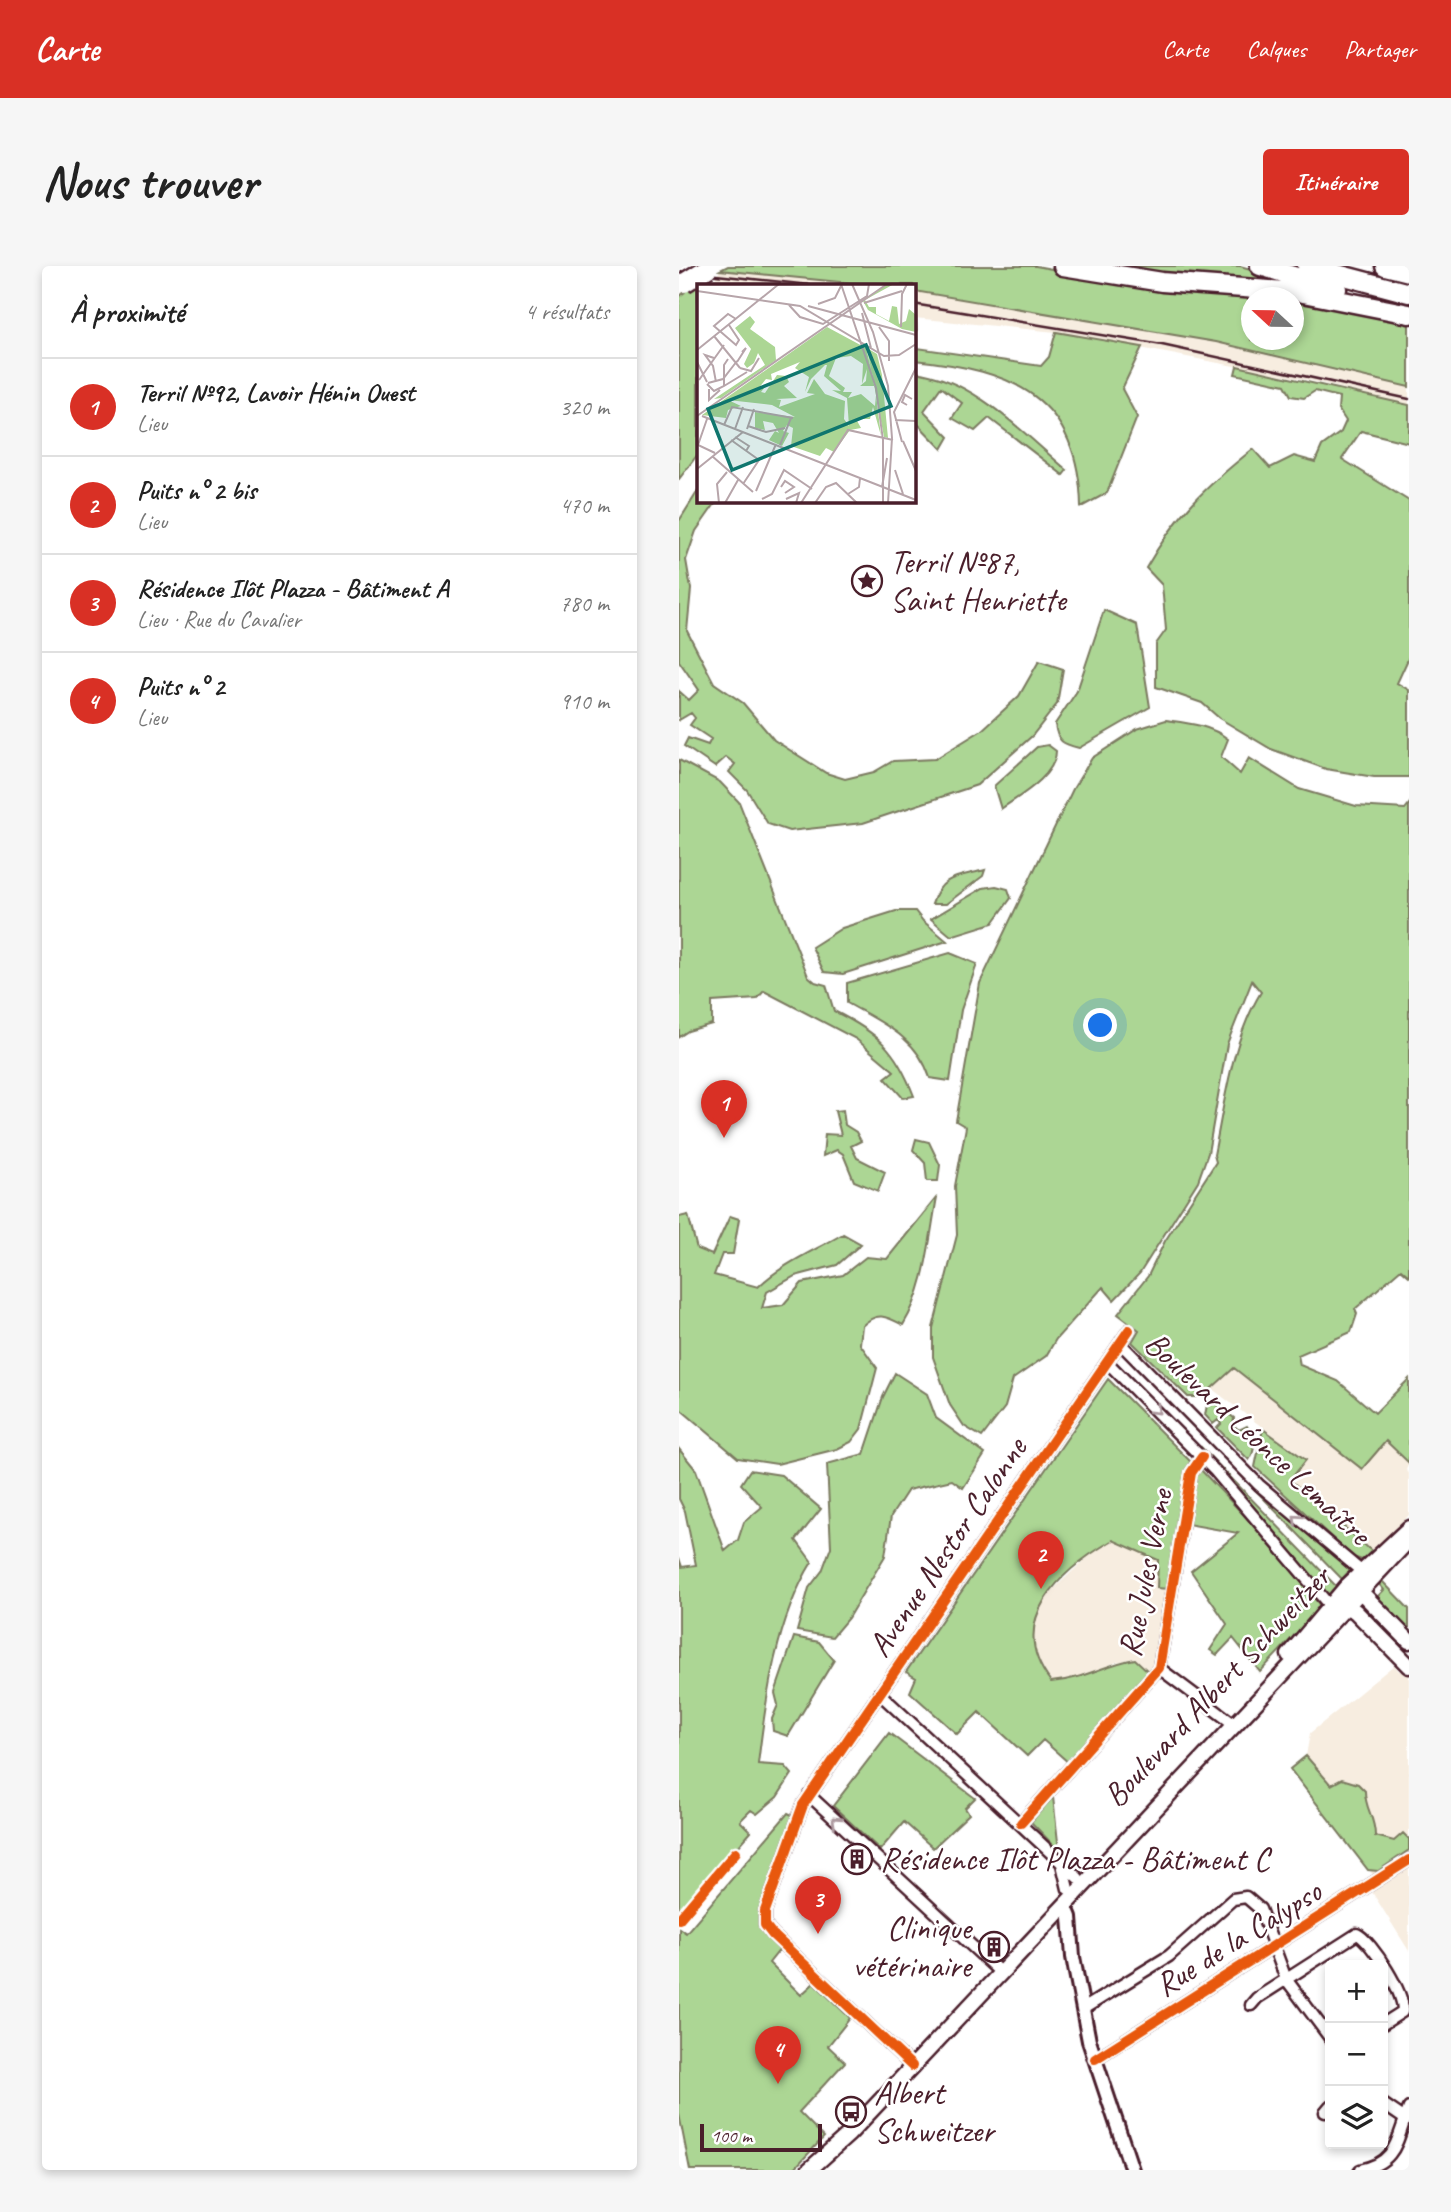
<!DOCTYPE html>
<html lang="fr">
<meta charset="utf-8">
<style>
body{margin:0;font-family:Caveat,sans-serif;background:#f6f6f6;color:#222}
.controls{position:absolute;right:21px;bottom:21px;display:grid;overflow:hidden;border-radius:7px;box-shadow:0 4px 10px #0003}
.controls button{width:63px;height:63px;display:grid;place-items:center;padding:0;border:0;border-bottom:2px solid #e0e0e0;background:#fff;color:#222;font:35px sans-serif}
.compass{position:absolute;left:562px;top:21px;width:63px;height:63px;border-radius:50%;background:#fff;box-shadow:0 4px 10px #0003;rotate:292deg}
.scale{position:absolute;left:21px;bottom:18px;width:122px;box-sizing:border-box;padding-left:7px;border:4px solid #4a1f2b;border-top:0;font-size:19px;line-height:24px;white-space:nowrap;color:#4a1f2b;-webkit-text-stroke:5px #fff;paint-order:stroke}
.you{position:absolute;left:422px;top:760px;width:24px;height:24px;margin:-18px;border:5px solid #fff;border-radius:50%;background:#1a73e8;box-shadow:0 0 0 10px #1a73e833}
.badge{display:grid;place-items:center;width:46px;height:46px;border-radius:50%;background:#d93025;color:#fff;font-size:23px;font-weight:700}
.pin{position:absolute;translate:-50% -58px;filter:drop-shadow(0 2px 4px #0008)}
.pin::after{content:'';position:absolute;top:37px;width:24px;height:21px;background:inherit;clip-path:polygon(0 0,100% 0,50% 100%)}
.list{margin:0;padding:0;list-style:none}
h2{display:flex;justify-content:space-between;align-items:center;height:91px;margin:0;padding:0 28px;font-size:30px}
h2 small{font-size:23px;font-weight:400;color:#767676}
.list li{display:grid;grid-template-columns:46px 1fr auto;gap:21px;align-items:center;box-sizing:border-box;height:98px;padding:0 28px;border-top:2px solid #e0e0e0}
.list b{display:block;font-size:26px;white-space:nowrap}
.list p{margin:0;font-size:23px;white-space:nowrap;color:#767676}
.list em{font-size:23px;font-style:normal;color:#767676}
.icon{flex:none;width:38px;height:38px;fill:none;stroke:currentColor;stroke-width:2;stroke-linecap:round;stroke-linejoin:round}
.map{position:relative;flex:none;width:730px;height:1904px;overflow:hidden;border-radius:7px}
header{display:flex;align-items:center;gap:42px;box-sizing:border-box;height:98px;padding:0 35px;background:#d93025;color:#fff}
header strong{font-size:33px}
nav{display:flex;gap:38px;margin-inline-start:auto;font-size:24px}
.intro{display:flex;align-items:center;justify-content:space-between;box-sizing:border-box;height:168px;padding:0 42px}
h1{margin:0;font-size:49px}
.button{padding:18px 32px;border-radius:7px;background:#d93025;color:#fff;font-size:24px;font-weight:700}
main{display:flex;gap:42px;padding:0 42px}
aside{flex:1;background:#fff;border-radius:7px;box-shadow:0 4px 10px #0003}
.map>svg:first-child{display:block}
.built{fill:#f7ede0}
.green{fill:#acd694;stroke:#7b7a60;stroke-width:2}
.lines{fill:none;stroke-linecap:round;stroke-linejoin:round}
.minor-casing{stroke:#4a1f2b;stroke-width:15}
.tertiary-casing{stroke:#4a1f2b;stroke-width:18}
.secondary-casing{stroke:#4a1f2b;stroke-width:19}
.motorway-casing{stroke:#4a1f2b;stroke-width:23}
.minor{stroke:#fff;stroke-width:10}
.tertiary{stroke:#fff;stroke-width:12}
.secondary{stroke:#fff;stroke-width:14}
.motorway{stroke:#fff;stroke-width:18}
.rail{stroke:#4a1f2b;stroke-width:2.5}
.motorway-bridge-casing{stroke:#4a1f2b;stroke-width:23;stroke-linecap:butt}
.motorway-bridge{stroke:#fff;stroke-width:18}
.cycleway-casing{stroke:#fff;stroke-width:15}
.cycleway{stroke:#e8590c;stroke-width:10}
.oneway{stroke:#ae9aa0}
.labels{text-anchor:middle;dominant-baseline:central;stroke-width:5;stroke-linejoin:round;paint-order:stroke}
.poi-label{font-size:33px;fill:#4a1f2b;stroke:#fff;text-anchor:start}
.street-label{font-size:33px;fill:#4a1f2b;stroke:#fff}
.inset-road{fill:none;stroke:#b7a5aa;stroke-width:2}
.view{fill:#0f766e;fill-opacity:0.15;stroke:#0f766e;stroke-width:3.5}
.inset-edge{fill:none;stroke:#4a1f2b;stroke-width:3.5}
</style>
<header>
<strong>Carte</strong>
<nav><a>Carte</a><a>Calques</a><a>Partager</a></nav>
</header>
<div class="intro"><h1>Nous trouver</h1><a class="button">Itinéraire</a></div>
<main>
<aside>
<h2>À proximité<small>4 résultats</small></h2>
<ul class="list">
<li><span class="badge">1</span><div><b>Terril №92, Lavoir Hénin Ouest</b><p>Lieu</p></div><em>320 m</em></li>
<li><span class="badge">2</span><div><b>Puits n° 2 bis</b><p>Lieu</p></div><em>470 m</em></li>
<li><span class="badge">3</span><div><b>Résidence Ilôt Plazza - Bâtiment A</b><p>Lieu · Rue du Cavalier</p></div><em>780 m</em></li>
<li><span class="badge">4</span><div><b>Puits n° 2</b><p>Lieu</p></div><em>910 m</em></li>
</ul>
</aside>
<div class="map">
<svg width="730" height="1904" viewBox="0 0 730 1904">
<rect width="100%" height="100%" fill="#fff"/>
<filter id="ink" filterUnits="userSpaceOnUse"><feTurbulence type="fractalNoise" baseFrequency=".0143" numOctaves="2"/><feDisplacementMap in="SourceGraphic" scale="14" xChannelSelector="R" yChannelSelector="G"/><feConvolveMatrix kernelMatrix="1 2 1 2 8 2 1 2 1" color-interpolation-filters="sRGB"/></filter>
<g filter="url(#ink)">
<path class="built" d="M41,4L143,13L191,19H32Z
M235,25L537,76L630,97L730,121V139L629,114L377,66L235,52Z
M554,1101L683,1203L707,1175L730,1197L727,1204L730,1207V1249L695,1287L611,1214L626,1194L532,1122Z
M434,1274L480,1294L478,1321L489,1323L477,1393L470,1406L456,1393L437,1396L408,1410L372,1416L356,1387L354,1362L362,1335L416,1284Z
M715,1399L720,1405L730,1408V1685L693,1626L694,1609L611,1503L627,1490L631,1467Z"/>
<path class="green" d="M49,0H357L436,15L607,31L572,32V74H614L615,33L730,53V121L537,76L235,25L234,19H191L41,4Z
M403,0H561L646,24Z
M15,18L28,19H19V188L0,213V31Z
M235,52H237L238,82L362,100L370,91L377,66L463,81L443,123L458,151L428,227L402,241C400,130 333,104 235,94Z
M558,100L730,139V177L682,165L663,193L730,235V391L718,417L730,424V511H695L647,503L592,483L540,452L523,437L477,421V378L487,364L483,319L467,302C498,248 526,221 574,183L591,202L615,190L636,196L643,180L662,166L667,155L659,143L660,131L636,125L625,132L612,130L606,119L556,108Z
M235,106C295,113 344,167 388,204L384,209L310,152L296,165L273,152L283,137L262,121L245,145L270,171L263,183L235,154Z
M19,225V234L38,235L17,265L7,294L12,323L8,365L35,417L64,437L95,474L147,507L166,513L195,506L214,495L256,493L303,464L340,430L360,395L384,403L378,438L353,470L298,519L184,557L110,565L89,558L68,524L50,506L56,498L47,491L36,501L5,480L9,472L29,479L32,473L11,459L16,452L12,447L0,454V425L10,434L20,424L0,395V255Z
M425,344L458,359L471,441L400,482C384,478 378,476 376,458L398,425Z
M487,454C509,457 531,459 549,473L542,491L561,508L570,492L620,523L677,540L726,543L730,538V1010L722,1003L676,1043L678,1048L672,1066L619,1089L621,1099L659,1115L696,1147L730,1113V1197L707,1175L683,1203L555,1102L523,1131H509L453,1076L460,1064L439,1048L469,1010L486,975L537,896L535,889C546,834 553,774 582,726L573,715L548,778L529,887L519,915L461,1007L435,1034L424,1021L377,1073L367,1090L334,1113L326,1141L303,1171L285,1160L271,1139L254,1091V1062L278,969L276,920L287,861L277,855L301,717L394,523L413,492L458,463Z
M369,479L377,485C377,510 340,530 322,543L315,520L358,481Z
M0,494L41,516L60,536L129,710L136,716L147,719L155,745C199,767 217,783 235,830L224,832L206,812L215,805L177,773L85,725L78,733L33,736V758L9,765L0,771Z
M306,604L304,610L267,638H253C262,609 279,611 306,604Z
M317,620L329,623L332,632L314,657L272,670L252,653L304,622Z
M217,645H236L244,655L268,675L164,708L145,706L133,681L163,662Z
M271,687L298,698L282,744L271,815L251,812C238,771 203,757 168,737V717Z
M164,844L166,859L177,866L182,875L172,880L178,892L206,906L199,925L175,915L164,888L158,884L144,890L146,868L162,869L156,845Z
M237,873L250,876L261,899L259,915H248L246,897L234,884Z
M258,931C250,974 247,1022 224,1059C207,1050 198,1045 183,1060L181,1078L198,1102L182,1163L172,1176L158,1183L98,1198L59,1192L0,1142V951L9,949L18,983L33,989L51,950L60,953L54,988H43L35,1009L79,1021C103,998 135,985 164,968L182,978L158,999L116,1010L88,1026L83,1042L104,1039L123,1017L164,1009L187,991L208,993Z
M216,1107L248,1128L257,1152L306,1188L284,1222L273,1214L229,1224L212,1250L206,1290L169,1352L153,1371L118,1365L130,1322L143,1305L152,1281L148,1198L185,1188L204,1131Z
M429,1113L511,1195L489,1323L478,1322L479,1294L434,1274C382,1304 325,1355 372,1416C403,1414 427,1398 456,1393L470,1406L390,1497L364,1474L348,1490L300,1446L278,1468L231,1426L237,1412L227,1406Z
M535,1137L555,1152L554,1159L560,1164L568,1160C575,1170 578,1183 570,1194L538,1162L542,1158L539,1154L534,1158L526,1149L528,1139Z
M509,1150L672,1303L663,1313L507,1153Z
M584,1163L627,1194L611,1214L695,1287L683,1294L674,1291L576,1201Z
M522,1181L657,1320L647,1331L519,1184Z
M0,1183L17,1204L46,1285L59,1274L65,1256L83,1241L62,1218L71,1204L102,1209L142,1243L117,1274L133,1296C97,1354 87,1431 79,1498L106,1500L113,1508L98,1531L78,1548L72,1544L61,1555L72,1566L0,1649V1292L3,1301L17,1299L6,1245L0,1233Z
M521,1203L582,1267L640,1338L639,1344L581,1406L554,1372L538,1389L531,1384L548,1358L512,1305L559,1267L508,1258L513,1208L518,1209Z
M703,1315L730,1343V1366L697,1332L705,1324L700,1318Z
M115,1371L140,1376L155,1394L109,1470L94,1465L93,1453L99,1439L96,1427Z
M210,1467L296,1532L286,1542L290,1548L254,1582L225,1556L201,1584L154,1540Z
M627,1490L652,1519L663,1513L679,1518L686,1525C686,1544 696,1550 696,1570L715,1575L724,1567L730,1573V1584L699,1605L689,1604L611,1503Z
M374,1531L380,1585L352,1556Z
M109,1547L117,1551L82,1646L81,1662L101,1683L90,1697L122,1729L135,1717L171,1752L149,1780L166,1796L120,1846L145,1871L114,1904H11L0,1848V1662L7,1667Z"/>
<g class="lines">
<g class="minor-casing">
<path id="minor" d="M441,1077L580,1219L682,1305
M428,1096L536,1205L650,1339
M480,1402L556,1459
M200,1427L399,1612
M130,1529L322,1707
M342,1557L480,1402L512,1207L523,1191
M383,1598L389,1623
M572,1739L578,1732L678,1668C692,1674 729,1732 723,1746L704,1758
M404,1743L490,1690L554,1633L567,1631L581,1643L607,1713L651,1772
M416,1793L730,1594
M233,1800L93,1668L86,1659V1645L124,1539L450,1064
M704,1838L726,1853
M646,1846L651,1840
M681,1904C719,1896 717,1874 730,1842"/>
</g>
<g class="tertiary-casing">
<path id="tertiary" d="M386,1639L391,1651L394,1691L410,1775L453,1904"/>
</g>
<g class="secondary-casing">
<path id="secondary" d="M675,1324L682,1326L730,1375
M662,1339L676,1345L730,1400
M610,1389L668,1320L730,1262
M130,1904L170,1868L730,1274"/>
</g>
<g class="motorway-casing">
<path id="motorway" d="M384,0L483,16L619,26L730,48
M581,0L658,23
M628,0L730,27
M706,0L730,6"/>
</g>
<use href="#minor" class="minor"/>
<use href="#tertiary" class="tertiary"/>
<use href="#secondary" class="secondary"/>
<use href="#motorway" class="motorway"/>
<path class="rail" d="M0,5L131,19
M234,38L483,79L730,133"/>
<g class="motorway-bridge-casing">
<path id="motorway-bridge" d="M5,17L29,2"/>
</g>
<use href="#motorway-bridge" class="motorway-bridge"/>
<g class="cycleway-casing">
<path id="cycleway" d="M342,1557L480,1402L512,1207L523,1191
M0,1653L57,1586
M416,1793L730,1594
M233,1800L93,1668L86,1659V1645L124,1539L450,1064"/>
</g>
<use href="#cycleway" class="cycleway"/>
</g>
<defs><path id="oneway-chevron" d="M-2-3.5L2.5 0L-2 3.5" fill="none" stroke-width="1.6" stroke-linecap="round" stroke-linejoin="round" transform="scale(1.75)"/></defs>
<g class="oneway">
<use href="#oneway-chevron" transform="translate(477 1144) rotate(45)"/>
<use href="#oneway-chevron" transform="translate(618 1253) rotate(-138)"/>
<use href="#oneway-chevron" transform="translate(157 1555) rotate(-137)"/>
</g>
</g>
<defs>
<g id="sight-ring" transform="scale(1.575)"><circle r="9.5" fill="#fff" stroke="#4a1f2b" stroke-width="1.5"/><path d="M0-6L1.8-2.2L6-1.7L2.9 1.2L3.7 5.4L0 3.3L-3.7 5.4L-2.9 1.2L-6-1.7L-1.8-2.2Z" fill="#4a1f2b"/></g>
<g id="building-ring" transform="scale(1.575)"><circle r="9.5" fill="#fff" stroke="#4a1f2b" stroke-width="1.5"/><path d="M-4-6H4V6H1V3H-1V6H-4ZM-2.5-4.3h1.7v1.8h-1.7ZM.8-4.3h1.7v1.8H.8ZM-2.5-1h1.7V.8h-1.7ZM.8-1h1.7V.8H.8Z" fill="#4a1f2b"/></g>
<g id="bus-ring" transform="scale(1.575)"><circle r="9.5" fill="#fff" stroke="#4a1f2b" stroke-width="1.5"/><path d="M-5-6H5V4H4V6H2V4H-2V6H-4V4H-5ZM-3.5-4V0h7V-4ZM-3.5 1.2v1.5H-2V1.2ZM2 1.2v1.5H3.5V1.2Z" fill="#4a1f2b"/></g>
</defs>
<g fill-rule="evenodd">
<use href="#sight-ring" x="188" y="315"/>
<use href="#building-ring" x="178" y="1593"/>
<use href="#building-ring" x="315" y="1681"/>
<use href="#bus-ring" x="172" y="1846"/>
</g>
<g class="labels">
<g class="poi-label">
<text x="211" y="296">Terril №87,<tspan x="211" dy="38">Saint Henriette</tspan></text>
<text x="201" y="1593">Résidence Ilôt Plazza - Bâtiment C</text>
<text x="292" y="1662" text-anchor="end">Clinique<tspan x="292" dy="38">vétérinaire</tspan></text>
<text x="195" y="1827">Albert<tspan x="195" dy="38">Schweitzer</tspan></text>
</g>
<g class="street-label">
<text transform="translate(579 1172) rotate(43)">Boulevard Léonce Lemaître</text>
<text transform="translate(268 1281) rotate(-56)">Avenue Nestor Calonne</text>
<text transform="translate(466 1307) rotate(-79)">Rue Jules Verne</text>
<text transform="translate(538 1420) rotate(-47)">Boulevard Albert Schweitzer</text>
<text transform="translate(559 1672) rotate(-32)">Rue de la Calypso</text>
</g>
</g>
<g transform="translate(18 18)">
<rect width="219" height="219" fill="#fff"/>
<path d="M190,0H197L168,16L172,23H179V30L192,37L195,22L200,23L202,40L209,37L212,25L219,31V48L205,45L171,26L166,17ZM53,32L58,38L53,45L78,63L79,76L24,114L17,115L68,81L61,69L57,79L50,84L47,80L54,65L38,44ZM130,43L169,64L178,102H163L169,97L170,85L165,100L166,80L154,72L139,74L132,92L148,104L146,108H155L151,114L164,110L178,122L179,111L184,152L176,123L173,135H159L164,144L153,146L137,168L129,164L123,172L94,162L96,144L90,141L86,147L92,149L85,162L72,156L78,147L82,149L76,139L66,137L68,146L58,144V128L98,133L75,121L31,116L44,122L31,126L29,134L5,131ZM103,78L98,84L112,93L108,108L114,95L128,81H130L127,92L144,107L135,106L150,114L152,142L147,135L148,117L128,110L117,95L110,109L118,110L82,123L84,116L79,115L100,114L87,102L92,98L89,92L80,91L68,109L64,108L71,99L61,105L69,95L75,96L74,90ZM170,64L180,70L185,91L191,154L187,153Z" fill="#acd694" fill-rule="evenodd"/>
<path class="inset-road" d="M144,0L179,104L186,156V219M155,0L176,48L191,102L195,154L191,219M0,7L103,22L187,72L202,71L219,60M167,19L205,7M121,20L138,14L145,0M92,21L103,33L126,40L170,12L172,0M111,22L219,51M165,29L174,64M32,41L42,56L39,61L17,42L31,30L39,35M182,43L192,57V77M204,43L205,10L210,0M17,52L43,84M0,66L82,0M17,74L8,71L16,82L19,98M0,78L10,98M40,78L49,64L45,68M43,84L54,87L62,74M2,96L27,61M11,99L26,95L40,77M10,100L17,107L27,102V81L31,75M27,102L50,88M12,105V116L23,106M210,121L205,118L208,111L215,115M0,132L190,0M5,132L219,216M10,135L1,161L18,169M198,136L219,137M27,141L35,123L96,134M51,142L69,148L88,144M38,145L46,123M50,145L57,125M38,153L52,162L49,167M34,156L62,176L46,200M206,157L219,187M205,158L197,128L219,84M83,161L94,134M15,172L56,208M0,185L46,148M198,186L206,210M84,203L88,197L97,203L88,209M185,203L190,174M59,207L79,160M151,210L162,203L163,194M65,215L75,210L87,186L115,205M89,215L102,209L99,219M22,219L20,200L30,188M28,219L41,196M104,219L151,146L196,156M118,219L129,203L139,199L160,219"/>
<path class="view" d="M169,61L194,122L35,186L11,125Z"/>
<rect width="219" height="219" class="inset-edge"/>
</g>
</svg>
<div class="controls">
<button>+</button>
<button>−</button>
<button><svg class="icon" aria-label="layers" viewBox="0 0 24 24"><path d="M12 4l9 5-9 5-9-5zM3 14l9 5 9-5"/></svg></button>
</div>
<svg class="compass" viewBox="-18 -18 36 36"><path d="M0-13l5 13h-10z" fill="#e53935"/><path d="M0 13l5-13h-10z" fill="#767676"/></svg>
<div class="scale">100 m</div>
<div class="you"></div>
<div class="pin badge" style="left:45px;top:872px">1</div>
<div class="pin badge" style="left:362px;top:1323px">2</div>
<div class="pin badge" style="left:139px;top:1668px">3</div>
<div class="pin badge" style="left:99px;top:1818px">4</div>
</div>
</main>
